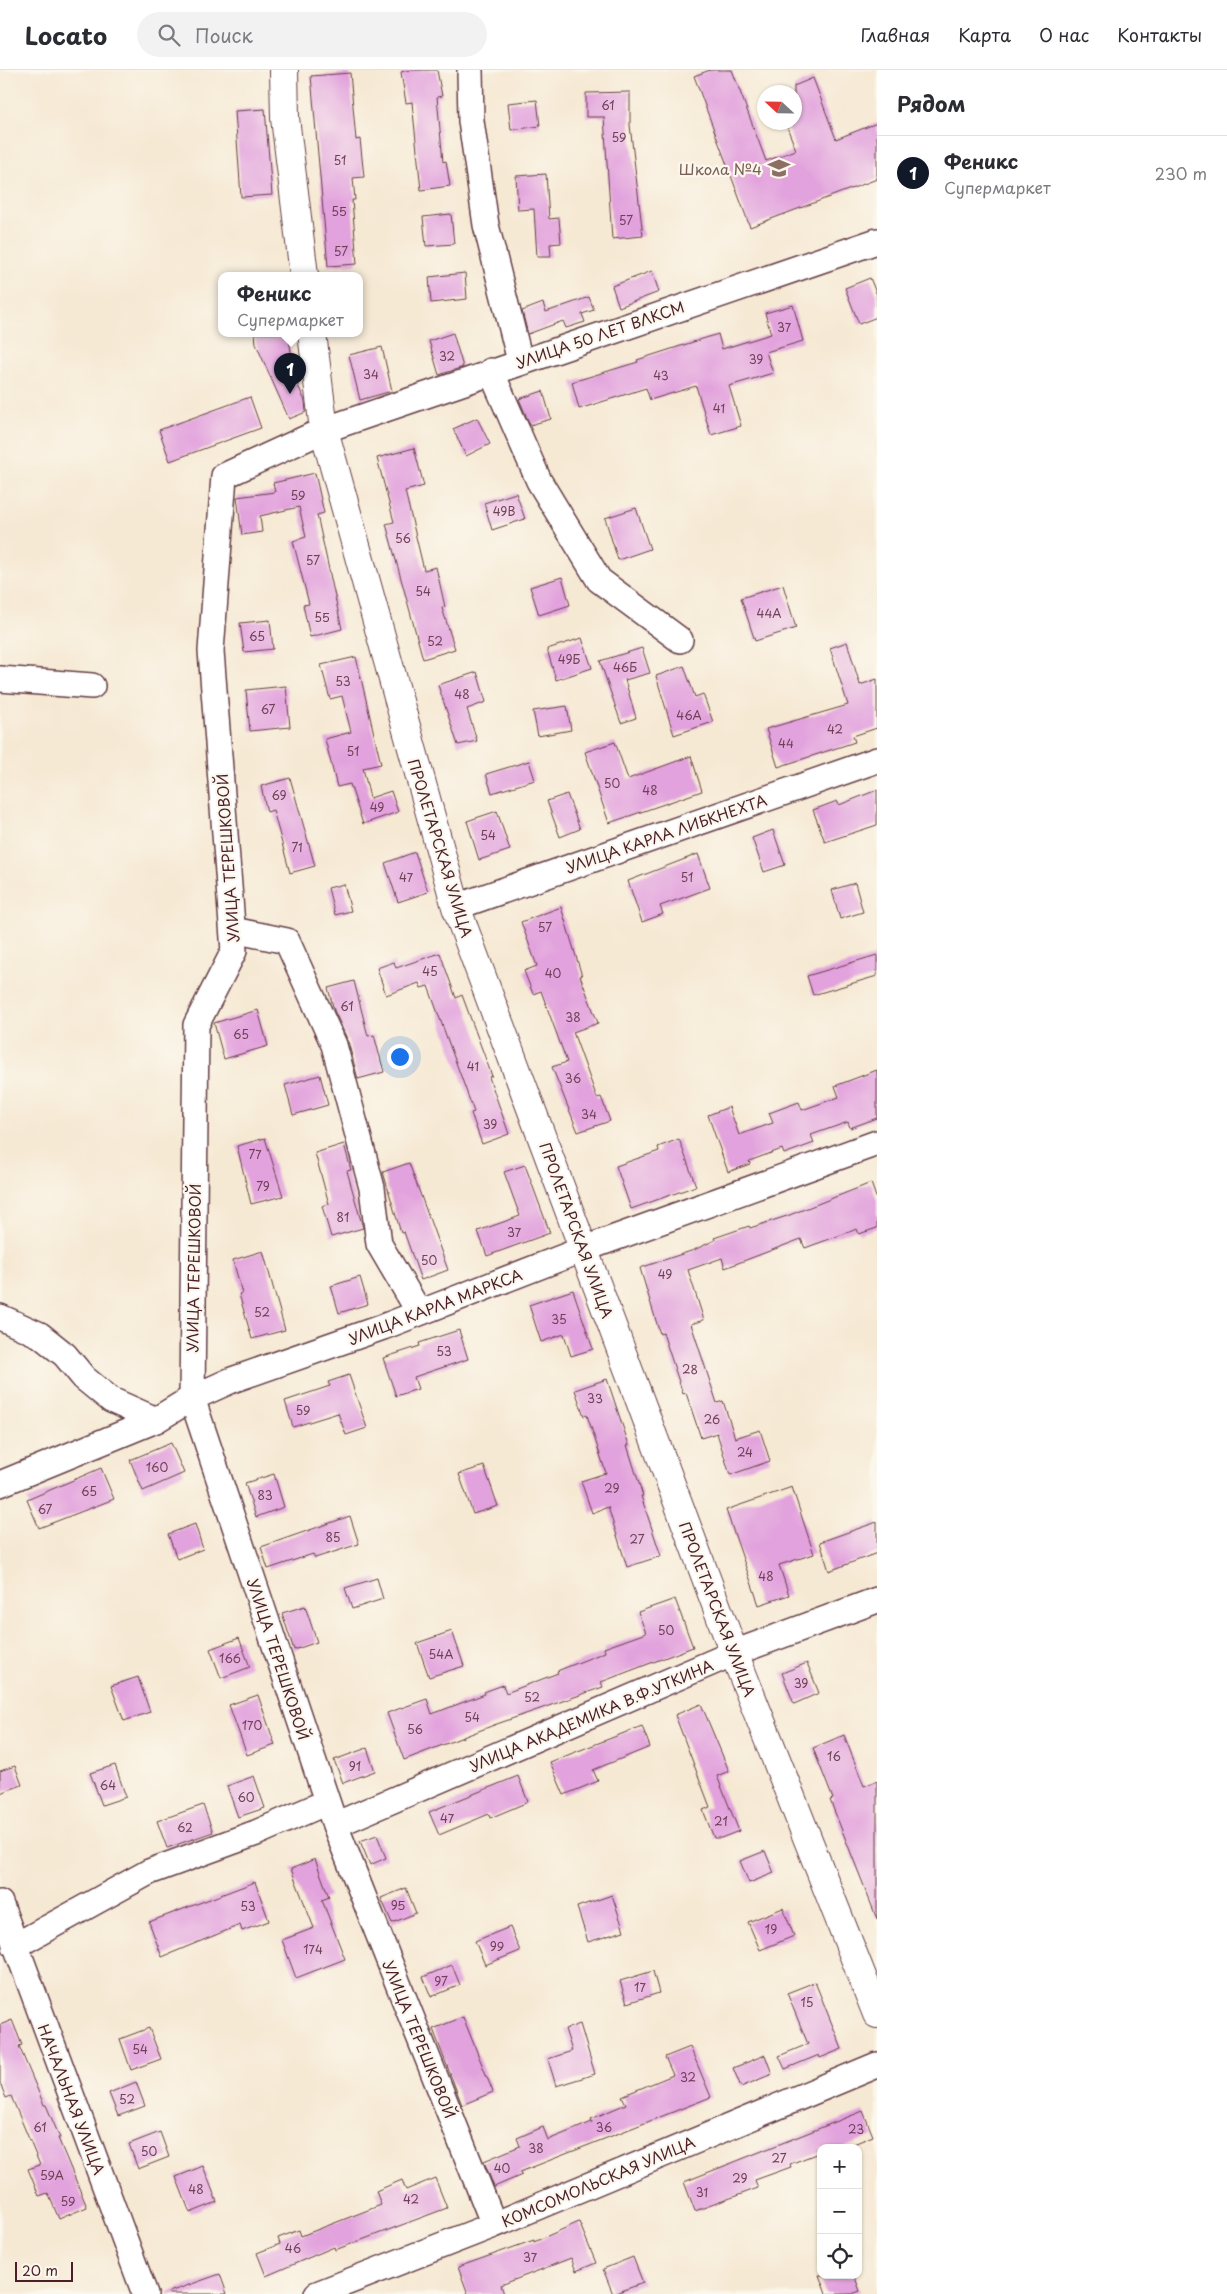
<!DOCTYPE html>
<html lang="ru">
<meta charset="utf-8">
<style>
body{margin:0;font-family:"Playpen Sans",sans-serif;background:#f2f2f3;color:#2b2b33}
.controls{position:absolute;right:15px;bottom:15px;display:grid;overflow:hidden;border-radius:10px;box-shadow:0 1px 4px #0004}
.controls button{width:45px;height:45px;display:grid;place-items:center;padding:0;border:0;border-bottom:1px solid #e1e1e2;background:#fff;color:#2b2b33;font:25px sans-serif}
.compass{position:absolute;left:757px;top:15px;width:45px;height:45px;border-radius:50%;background:#fff;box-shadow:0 1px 4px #0004;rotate:292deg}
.scale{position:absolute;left:15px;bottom:12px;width:58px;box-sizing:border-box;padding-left:5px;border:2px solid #4a1f2b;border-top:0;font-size:14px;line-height:18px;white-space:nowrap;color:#4a1f2b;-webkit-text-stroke:4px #fbf7ec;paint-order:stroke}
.you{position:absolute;left:399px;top:986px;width:18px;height:18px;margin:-12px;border:4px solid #fff;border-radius:50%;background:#1a73e8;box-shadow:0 0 0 8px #1a73e833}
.badge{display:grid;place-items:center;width:32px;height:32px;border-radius:50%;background:#111827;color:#fff;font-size:16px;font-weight:700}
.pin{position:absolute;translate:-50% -41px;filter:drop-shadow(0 1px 2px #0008)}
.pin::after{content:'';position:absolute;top:26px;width:18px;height:15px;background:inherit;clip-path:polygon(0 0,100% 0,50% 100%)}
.popup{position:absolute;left:218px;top:202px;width:145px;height:65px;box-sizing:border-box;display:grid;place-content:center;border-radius:10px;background:#fff;filter:drop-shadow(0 1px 4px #0005);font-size:16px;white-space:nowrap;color:#7c7c81}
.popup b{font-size:19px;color:#2b2b33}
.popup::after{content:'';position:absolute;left:50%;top:100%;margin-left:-10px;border:10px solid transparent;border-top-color:#fff}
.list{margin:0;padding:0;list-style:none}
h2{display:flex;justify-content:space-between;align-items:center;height:65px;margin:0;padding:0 20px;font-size:21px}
h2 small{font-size:16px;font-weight:400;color:#7c7c81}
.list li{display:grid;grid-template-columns:32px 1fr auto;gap:15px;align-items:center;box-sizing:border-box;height:75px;padding:0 20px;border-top:1px solid #e1e1e2}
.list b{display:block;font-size:19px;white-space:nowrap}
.list p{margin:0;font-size:16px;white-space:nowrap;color:#7c7c81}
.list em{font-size:16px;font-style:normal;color:#7c7c81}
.icon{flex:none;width:28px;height:28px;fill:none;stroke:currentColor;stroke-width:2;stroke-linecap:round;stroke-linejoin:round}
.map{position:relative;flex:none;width:877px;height:2224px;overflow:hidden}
header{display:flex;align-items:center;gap:30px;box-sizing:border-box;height:70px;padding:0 25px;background:#fff;border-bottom:1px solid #e1e1e2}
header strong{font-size:24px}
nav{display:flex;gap:28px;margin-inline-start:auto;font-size:18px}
.search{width:350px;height:45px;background:#f2f2f3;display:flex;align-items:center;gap:12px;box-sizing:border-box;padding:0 18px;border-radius:28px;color:#7c7c81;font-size:19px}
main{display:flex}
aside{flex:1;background:#fff}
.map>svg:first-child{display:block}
.building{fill:#e2a2dd}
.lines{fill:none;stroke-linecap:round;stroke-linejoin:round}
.minor-casing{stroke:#643d44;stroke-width:28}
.major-casing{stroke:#643d44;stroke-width:30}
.minor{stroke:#fff;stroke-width:25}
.major{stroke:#fff;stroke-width:28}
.labels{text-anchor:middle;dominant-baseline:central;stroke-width:4.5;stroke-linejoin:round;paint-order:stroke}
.number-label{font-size:12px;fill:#704058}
.education-label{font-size:15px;fill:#785e54;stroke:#fbf7ec;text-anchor:end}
.street-label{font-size:15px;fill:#4a1f2b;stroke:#fbf7ec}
</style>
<header>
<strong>Locato</strong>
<div class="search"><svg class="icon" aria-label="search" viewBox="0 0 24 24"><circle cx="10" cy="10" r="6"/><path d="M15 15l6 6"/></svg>Поиск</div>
<nav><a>Главная</a><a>Карта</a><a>О нас</a><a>Контакты</a></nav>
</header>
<main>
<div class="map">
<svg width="877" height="2224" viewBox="0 0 877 2224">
<rect width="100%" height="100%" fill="#fbf7ec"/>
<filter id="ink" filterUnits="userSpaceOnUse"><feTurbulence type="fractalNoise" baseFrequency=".02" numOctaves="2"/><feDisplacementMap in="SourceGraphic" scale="10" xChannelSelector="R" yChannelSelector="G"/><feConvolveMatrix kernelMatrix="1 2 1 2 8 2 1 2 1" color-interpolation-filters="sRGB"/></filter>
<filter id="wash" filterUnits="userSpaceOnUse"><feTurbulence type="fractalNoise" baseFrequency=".0096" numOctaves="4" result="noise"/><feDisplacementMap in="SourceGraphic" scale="20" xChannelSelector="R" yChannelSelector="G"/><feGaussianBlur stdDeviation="1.12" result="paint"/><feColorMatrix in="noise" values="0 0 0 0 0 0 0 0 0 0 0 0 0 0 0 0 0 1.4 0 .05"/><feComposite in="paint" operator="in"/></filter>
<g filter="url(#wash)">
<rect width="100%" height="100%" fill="#f6e9d4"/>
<g id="blocks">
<path class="building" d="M411,0H437L442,26L437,27L443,92L446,91L450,116L421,120L412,32L406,33L401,2Z
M710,0H732L766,91L796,80L785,52H794V16L813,8L836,69L877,53V109L750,157L694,6Z
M350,3L356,70L360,69L364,107L353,108L355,130H352L357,194L328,196L311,6Z
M630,22V55L643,166L612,169L604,47H586V23Z
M537,30L540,56L511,60L508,33Z
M265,39L272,125L241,127L235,41Z
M546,104L549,149L559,148L561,173L550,174L551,187H537L534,139L518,140L516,106Z
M451,144L454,174L426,176L423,147Z
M652,201L659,222L619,237L612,216Z
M465,203L467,229L431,233L429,207Z
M870,208L877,225V247L859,254L845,218Z
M589,227L594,240L582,244L585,252L566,258L563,251L528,264L522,241L543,233L546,242Z
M793,235L803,271L766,282L773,303L729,316L741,356L711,365L696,316L650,330L646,318L579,339L572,312L638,292L637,290L718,264L722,279L771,264L765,243Z
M255,263H288L292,288L286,289L305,331L306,342L289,349L256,274Z
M453,263L463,297L439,305L429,271Z
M382,277L392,321L360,330L349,285Z
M543,321L551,349L530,355L519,329Z
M250,327L261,358L170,391L159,360Z
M477,348L490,374L466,386L453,359Z
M414,378L424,416L405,421L424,500L436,497L445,537L442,538L455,579L423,589L386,454L394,452L377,388Z
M315,403L324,443L317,445L342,559L310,567L303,535L309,534L293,471L306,467L299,437L260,446L262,462L242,465L237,427L275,422L273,413Z
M516,423L525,449L492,460L484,433Z
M636,438L650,479L618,490L605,448Z
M562,507L570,535L539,545L530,517Z
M783,515L796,558L755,571L741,528Z
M270,550L273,579L244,582L240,553Z
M582,568L592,598L556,610L547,579Z
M847,572L860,615L877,609V658L853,666L855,672L778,697L766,659L848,635L830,578Z
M642,578L650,603L625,610L636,648L621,653L600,591Z
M356,587L381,694L363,698L370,728L391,721L398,742L363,754L350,714L337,717L325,669L351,662L342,626L330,629L321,595Z
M684,596L695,627L703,624L713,652L674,665L656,606Z
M477,602L486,632L467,639L477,671L458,675L438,615Z
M286,616L290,657L250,661L246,620Z
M567,636L571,660L538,666L533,641Z
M615,672L628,709L691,686L702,721L609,753L585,682Z
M529,691L535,710L492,723L486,704Z
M290,708L315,796L290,803L273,740L267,742L261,716Z
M877,720V755L825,772L813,740L837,731L839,735Z
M567,724L580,759L560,767L547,731Z
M497,741L510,780L479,790L467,751Z
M773,760L785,795L764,802L752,768Z
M415,782L428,822L398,832L385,793Z
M698,784L710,818L660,836L663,844L642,852L628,811Z
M855,813L863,842L840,849L832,820Z
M344,814L351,841L335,845L328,818Z
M561,837L582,906H580L598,953L573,962L597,1028L601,1027L610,1051L578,1062L552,997L567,992L541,921L533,924L524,901L537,896L521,852Z
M440,883L456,928L462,925L492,1006L489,1007L509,1064L482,1074L471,1043L474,1042L428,916L421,918L419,913L386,925L377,898L394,892L396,898Z
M877,885V906L813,925L807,906Z
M354,911L368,966L374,965L384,1002L358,1009L348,971L334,940L328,918Z
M258,940L268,976L224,989L214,953Z
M877,1000V1048L850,1058L848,1052L811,1065L814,1073L784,1084L782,1079L749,1091L750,1094L728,1102L708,1045L729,1037L739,1065L773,1053L769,1043L799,1032L802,1040L839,1027L835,1016Z
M320,1005L328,1035L293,1045L285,1015Z
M265,1068L283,1126L251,1134L237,1076Z
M679,1069L696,1116L631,1139L616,1096L659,1081L658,1077Z
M344,1074L351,1100L347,1101L363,1158L331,1167L322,1136L329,1134L315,1083Z
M409,1093L448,1200L421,1210L404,1162L401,1163L383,1102Z
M525,1095L550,1163L487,1186L478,1161L520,1146L504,1102Z
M871,1113L877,1130V1158L859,1164L857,1159L805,1178L801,1169L725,1198L722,1188L688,1200L704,1250L691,1254L717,1333L723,1331L735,1368L760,1360L770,1391L730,1405L717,1363L701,1368L686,1323L683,1324L663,1263L660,1264L640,1198L694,1180L715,1170L714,1168L749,1156L750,1158L787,1146Z
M263,1181L285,1260L252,1269L239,1224L242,1223L233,1190Z
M360,1207L368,1234L339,1243L331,1216Z
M573,1220L593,1279L571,1286L564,1264L541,1272L529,1235Z
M459,1260L468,1289L414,1307L418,1319L396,1326L383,1288L420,1276L419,1273Z
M349,1305L367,1358L346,1365L338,1343L293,1357L285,1331L330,1316L328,1312Z
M607,1309L629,1375H627L643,1426H641L661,1486L627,1497L608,1437L592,1443L581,1411L606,1403L587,1345L584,1346L575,1320Z
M171,1373L184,1403L143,1421L130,1390Z
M484,1396L498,1436L473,1444L459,1404Z
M101,1398L114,1429L39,1458L27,1430Z
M274,1404L284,1437L256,1447L245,1413Z
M792,1417L814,1484L779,1495L789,1525L759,1535L726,1440Z
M350,1446L359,1474L315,1488L313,1484L268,1499L261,1477Z
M877,1452V1483L829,1501L820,1472Z
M195,1454L203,1479L177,1489L168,1464Z
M377,1508L383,1529L352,1539L345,1518Z
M675,1529L693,1577L601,1612L603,1617L494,1655L404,1690L387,1643L427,1629L432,1644L485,1624L484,1622L503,1615L506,1623L558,1603L557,1601L605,1582L604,1578L646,1563L638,1542Z
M305,1536L317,1572L294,1580L282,1543Z
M452,1561L464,1596L429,1607L417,1573Z
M239,1568L250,1597L221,1608L210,1579Z
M807,1593L819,1623L794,1634L782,1603Z
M138,1607L150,1642L124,1651L111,1616Z
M258,1625L275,1675L247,1685L229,1635Z
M701,1634L729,1701L717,1706L739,1761L721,1768H714L703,1740L710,1737L675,1645Z
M642,1656L650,1677L593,1700L598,1711L564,1725L550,1692Z
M844,1665L864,1716L877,1711V1849L830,1730L833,1729L813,1678Z
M367,1678L375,1701L343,1713L334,1690Z
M115,1695L126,1727L102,1735L90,1703Z
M15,1696L22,1715L0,1723V1701Z
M254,1706L265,1738L238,1747L227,1716Z
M518,1706L528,1732L490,1748L489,1744L439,1765L429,1742Z
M203,1735L213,1762L167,1778L157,1751Z
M377,1765L386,1788L370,1795L360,1771Z
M765,1781L774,1803L749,1813L740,1791Z
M315,1789L329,1827L322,1830L345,1889L296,1908L282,1870L314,1858L291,1799Z
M255,1812L269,1851L242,1861L240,1855L162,1887L149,1852Z
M406,1818L416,1843L392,1853L381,1828Z
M612,1825L624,1861L588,1872L577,1837Z
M783,1838L794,1866L760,1880L748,1852Z
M510,1857L520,1881L485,1895L475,1871Z
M452,1895L460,1915L431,1927L423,1907Z
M653,1901L659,1923L627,1933L620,1911Z
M815,1912L842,1979L820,1988L819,1985L785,1999L779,1986L808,1974L787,1923Z
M463,1947L493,2022L462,2035L433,1959Z
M12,1950L22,1975L19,1976L44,2035H46L60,2068H58L87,2137L59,2149L48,2123L39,2126L28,2099L40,2095L11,2026L6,2028L0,2013V1955Z
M580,1954L595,2004L556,2016L548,1989L572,1981L565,1959Z
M149,1958L161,1989L131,2000L120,1969Z
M690,1977L711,2027L520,2102L522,2105L494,2117L484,2091L520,2076L517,2068L543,2057L548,2070L592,2052L591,2049L626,2034L622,2026L673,2005L665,1987Z
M765,1985L772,2004L741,2017L733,1998Z
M136,2012L145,2036L118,2046L109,2023Z
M863,2041L873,2066L844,2078H821V2082L790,2094L791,2097L755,2110L758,2118L695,2141L684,2112Z
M160,2062L169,2087L138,2099L129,2074Z
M203,2096L217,2132L190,2143L176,2107Z
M435,2108L447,2138L335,2180L334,2177L266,2206L257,2183L280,2174L278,2168L299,2160L301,2166L381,2135L376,2121L402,2110L406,2120Z
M579,2152L596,2193L576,2201L571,2188L501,2215L504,2224H468L458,2197L534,2170V2172Z
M633,2187L643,2213L613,2224L603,2199Z
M220,2204L227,2224H169V2222Z
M819,2205H854L860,2221L852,2224H826Z"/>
</g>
</g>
<g filter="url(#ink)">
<use href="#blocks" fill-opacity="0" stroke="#643d44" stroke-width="1"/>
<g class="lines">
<g class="minor-casing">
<path id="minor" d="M470,0L471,51L486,155L520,291
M491,301L539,411L599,510L680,570
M0,609L92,616
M456,837L877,690
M233,860L287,871L334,975L372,1118L379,1174L419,1242
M0,1247L40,1265L65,1285L84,1308L111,1330L156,1350
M0,1414L156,1350L192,1328L232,1310L383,1257L584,1179L877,1073
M335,1755L734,1583L877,1530
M0,1833L145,2224
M15,1876L149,1802L256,1763L327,1732
M494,2155L335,1755L192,1328L196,955L234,881L211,581L224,406L324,360L877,171
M317,2224L494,2155L877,1995"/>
</g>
<g class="major-casing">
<path id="major" d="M284,0L285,48L304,205
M312,263L324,360L456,837L734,1583L877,1944"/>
</g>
<use href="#minor" class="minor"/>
<use href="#major" class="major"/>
</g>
</g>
<defs>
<g id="school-bare" transform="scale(1.725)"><path d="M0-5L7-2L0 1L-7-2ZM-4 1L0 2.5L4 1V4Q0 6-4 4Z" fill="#8d6e63" stroke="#fbf7ec" stroke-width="2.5" paint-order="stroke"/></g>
</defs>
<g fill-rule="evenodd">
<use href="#school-bare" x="779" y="98"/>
</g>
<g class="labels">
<g class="number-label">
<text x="608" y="35">61</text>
<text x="619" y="67">59</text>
<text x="340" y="90">51</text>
<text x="339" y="141">55</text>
<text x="626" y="150">57</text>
<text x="341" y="181">57</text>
<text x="784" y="257">37</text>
<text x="447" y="286">32</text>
<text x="756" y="289">39</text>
<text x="371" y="304">34</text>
<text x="661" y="305">43</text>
<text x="719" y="338">41</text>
<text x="298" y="425">59</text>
<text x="504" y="441">49В</text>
<text x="403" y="468">56</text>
<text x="313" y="490">57</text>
<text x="423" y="521">54</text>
<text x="769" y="543">44А</text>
<text x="322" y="547">55</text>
<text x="257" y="566">65</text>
<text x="435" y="571">52</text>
<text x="569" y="589">49Б</text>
<text x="625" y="597">46Б</text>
<text x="343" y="611">53</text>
<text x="462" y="624">48</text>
<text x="268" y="639">67</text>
<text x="689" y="645">46А</text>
<text x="835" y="659">42</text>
<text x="786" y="673">44</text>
<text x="353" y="681">51</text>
<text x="612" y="713">50</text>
<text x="650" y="720">48</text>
<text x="279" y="725">69</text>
<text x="377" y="737">49</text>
<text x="488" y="765">54</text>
<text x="297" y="777">71</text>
<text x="406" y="807">47</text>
<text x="687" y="807">51</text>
<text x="545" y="857">57</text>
<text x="430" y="901">45</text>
<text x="553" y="903">40</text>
<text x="347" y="936">61</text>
<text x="573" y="947">38</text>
<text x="241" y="964">65</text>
<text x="473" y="996">41</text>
<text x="573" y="1008">36</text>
<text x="589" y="1044">34</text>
<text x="490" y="1054">39</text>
<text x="255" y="1084">77</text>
<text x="263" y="1116">79</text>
<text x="343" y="1147">81</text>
<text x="514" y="1162">37</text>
<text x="429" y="1190">50</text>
<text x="665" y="1204">49</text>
<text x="262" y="1242">52</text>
<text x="559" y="1249">35</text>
<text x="444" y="1281">53</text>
<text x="690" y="1299">28</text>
<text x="595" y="1328">33</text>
<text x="303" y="1340">59</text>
<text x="712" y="1349">26</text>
<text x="745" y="1382">24</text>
<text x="157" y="1397">160</text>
<text x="612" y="1418">29</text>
<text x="89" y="1421">65</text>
<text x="265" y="1425">83</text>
<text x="45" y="1439">67</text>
<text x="333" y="1467">85</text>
<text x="637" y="1469">27</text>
<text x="766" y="1506">48</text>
<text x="666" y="1560">50</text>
<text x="441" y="1584">54А</text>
<text x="230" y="1588">166</text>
<text x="801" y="1613">39</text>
<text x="532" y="1627">52</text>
<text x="472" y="1647">54</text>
<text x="252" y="1655">170</text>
<text x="415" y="1659">56</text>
<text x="834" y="1686">16</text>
<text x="355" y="1696">91</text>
<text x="108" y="1715">64</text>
<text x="246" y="1727">60</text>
<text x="447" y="1748">47</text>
<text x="721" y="1751">21</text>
<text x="185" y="1757">62</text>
<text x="398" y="1835">95</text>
<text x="248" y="1836">53</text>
<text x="771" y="1859">19</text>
<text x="497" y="1876">99</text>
<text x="313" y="1879">174</text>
<text x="441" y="1911">97</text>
<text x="640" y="1917">17</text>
<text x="807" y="1932">15</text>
<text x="140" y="1979">54</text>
<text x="688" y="2007">32</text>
<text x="127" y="2029">52</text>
<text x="40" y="2057">61</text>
<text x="604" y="2057">36</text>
<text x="856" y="2059">23</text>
<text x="536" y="2078">38</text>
<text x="149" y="2081">50</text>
<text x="779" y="2088">27</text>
<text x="502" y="2098">40</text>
<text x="52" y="2105">59А</text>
<text x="740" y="2108">29</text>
<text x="196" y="2119">48</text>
<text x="702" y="2122">31</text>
<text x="411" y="2129">42</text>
<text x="68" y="2131">59</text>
<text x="293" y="2178">46</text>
<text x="530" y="2187">37</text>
</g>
<g class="education-label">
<text x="762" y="98">Школа №4</text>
</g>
<g class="street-label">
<text transform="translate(600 264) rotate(-19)">УЛИЦА 50 ЛЕТ ВЛКСМ</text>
<text transform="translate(666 763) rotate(-19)">УЛИЦА КАРЛА ЛИБКНЕХТА</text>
<text transform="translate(441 778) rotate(73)">ПРОЛЕТАРСКАЯ УЛИЦА</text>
<text transform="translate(227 788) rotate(-94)">УЛИЦА ТЕРЕШКОВОЙ</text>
<text transform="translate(577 1160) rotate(70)">ПРОЛЕТАРСКАЯ УЛИЦА</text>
<text transform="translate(193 1198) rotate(-89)">УЛИЦА ТЕРЕШКОВОЙ</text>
<text transform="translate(435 1236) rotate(-21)">УЛИЦА КАРЛА МАРКСА</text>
<text transform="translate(718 1539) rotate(69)">ПРОЛЕТАРСКАЯ УЛИЦА</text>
<text transform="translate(279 1589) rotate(72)">УЛИЦА ТЕРЕШКОВОЙ</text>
<text transform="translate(591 1645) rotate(-23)">УЛИЦА АКАДЕМИКА В.Ф.УТКИНА</text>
<text transform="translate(420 1969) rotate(68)">УЛИЦА ТЕРЕШКОВОЙ</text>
<text transform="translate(72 2029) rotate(69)">НАЧАЛЬНАЯ УЛИЦА</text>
<text transform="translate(598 2111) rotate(-23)">КОМСОМОЛЬСКАЯ УЛИЦА</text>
</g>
</g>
</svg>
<div class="controls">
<button>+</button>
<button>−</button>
<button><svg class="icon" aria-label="locate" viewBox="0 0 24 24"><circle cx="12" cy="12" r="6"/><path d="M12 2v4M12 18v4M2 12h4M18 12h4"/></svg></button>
</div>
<svg class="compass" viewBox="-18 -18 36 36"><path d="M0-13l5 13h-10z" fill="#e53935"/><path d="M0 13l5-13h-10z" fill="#7c7c81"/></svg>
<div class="scale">20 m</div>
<div class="you"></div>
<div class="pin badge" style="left:290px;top:324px">1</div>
<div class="popup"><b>Феникс</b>Супермаркет</div>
</div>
<aside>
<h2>Рядом<small></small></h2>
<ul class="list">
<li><span class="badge">1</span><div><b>Феникс</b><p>Супермаркет</p></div><em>230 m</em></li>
</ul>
</aside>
</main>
